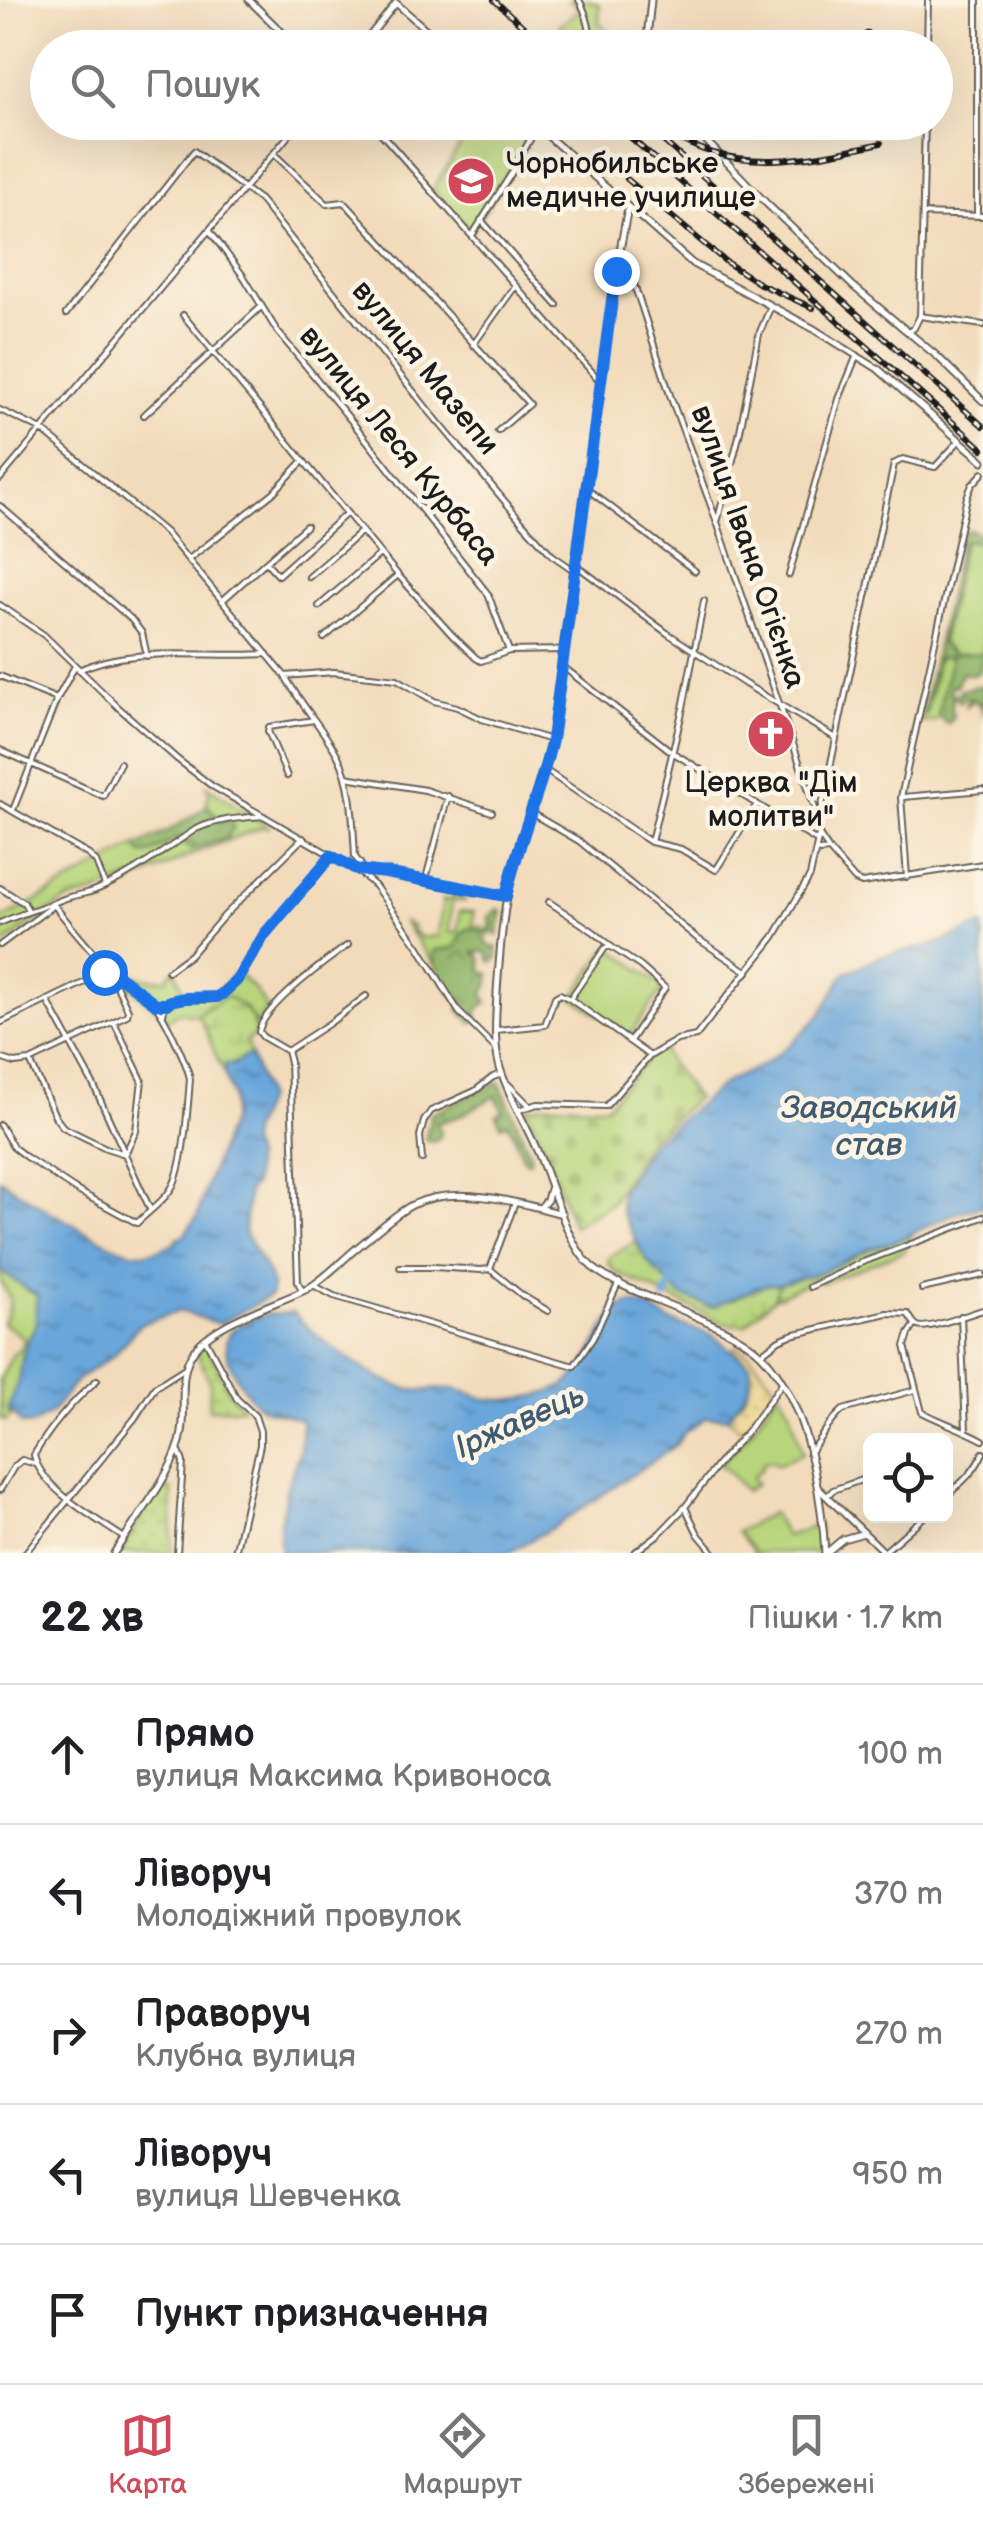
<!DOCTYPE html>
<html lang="uk">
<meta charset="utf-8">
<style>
body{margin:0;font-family:"Balsamiq Sans",sans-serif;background:#f6f6f6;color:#202124}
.controls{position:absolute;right:30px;bottom:30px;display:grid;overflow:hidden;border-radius:15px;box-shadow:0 10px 40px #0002}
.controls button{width:90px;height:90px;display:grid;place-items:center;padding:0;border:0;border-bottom:2px solid #e0e0e0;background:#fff;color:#202124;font:50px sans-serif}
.stop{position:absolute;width:30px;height:30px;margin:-22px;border:8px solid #1a73e8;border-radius:50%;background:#fff}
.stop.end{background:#1a73e8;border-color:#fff;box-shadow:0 2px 10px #0008}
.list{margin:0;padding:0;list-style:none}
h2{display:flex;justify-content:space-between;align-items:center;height:130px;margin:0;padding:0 40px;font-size:42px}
h2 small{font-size:32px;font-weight:400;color:#757577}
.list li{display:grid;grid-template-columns:65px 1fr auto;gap:30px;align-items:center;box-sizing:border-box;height:140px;padding:0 40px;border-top:2px solid #e0e0e0}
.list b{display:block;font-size:38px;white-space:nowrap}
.list p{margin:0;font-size:32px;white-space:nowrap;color:#757577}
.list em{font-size:32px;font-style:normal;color:#757577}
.icon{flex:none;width:55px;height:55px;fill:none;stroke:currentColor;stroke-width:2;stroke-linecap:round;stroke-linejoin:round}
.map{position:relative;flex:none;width:983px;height:1553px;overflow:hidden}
.search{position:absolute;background:#fff;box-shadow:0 10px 40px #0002;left:30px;right:30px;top:30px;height:110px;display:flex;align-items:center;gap:25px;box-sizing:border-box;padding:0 35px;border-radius:55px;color:#757577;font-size:38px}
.sheet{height:830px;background:#fff}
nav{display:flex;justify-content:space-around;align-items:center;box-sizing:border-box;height:140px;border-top:2px solid #e0e0e0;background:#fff;font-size:28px;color:#757577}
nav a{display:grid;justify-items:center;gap:5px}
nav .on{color:#d1495b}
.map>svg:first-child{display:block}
.grass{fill:#b8d57b;stroke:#6a784c;stroke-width:2.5}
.forest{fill:url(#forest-crowns);stroke:#576944;stroke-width:2.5}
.wetland{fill:url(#wetland-marsh);stroke:#6a784c;stroke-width:2.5}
.sand{fill:url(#sand-dots);stroke:#857b5d;stroke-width:2.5}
.cemetery{fill:url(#cemetery-stones);stroke:#6a784c;stroke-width:2.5}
.garden{fill:url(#garden-dots);stroke:#6a784c;stroke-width:2.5}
.water{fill:url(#water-ripples);stroke:#42617b;stroke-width:2.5}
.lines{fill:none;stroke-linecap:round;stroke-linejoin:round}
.river{stroke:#69a6da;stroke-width:8}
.minor-casing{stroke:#675f54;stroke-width:8}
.tertiary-casing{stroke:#675f54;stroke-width:9}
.minor{stroke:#fff;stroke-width:4}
.tertiary{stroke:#fff;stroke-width:5}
.rail-casing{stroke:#1c1c1c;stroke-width:6}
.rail{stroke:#fcf5e5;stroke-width:2.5;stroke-dasharray:8;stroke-linecap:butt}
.route{stroke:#1a73e8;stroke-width:12}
.labels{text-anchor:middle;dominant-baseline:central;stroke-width:9;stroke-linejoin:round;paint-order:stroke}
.poi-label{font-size:30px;fill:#1c1c1c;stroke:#fcf5e5;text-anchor:start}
.street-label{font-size:30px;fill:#1c1c1c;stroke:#fcf5e5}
.water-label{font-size:32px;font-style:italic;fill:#3f5a71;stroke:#fcf5e5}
</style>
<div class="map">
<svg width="983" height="1553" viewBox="0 0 983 1553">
<defs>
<pattern id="forest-crowns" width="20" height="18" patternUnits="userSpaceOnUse" patternTransform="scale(2.5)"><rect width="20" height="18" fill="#92b66b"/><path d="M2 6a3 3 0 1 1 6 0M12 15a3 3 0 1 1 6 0" fill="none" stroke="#769357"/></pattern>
<pattern id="wetland-marsh" width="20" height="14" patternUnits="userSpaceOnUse" patternTransform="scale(2.5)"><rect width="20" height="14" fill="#b8d57b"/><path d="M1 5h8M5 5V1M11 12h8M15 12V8" fill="none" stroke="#9eb66a"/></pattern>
<pattern id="sand-dots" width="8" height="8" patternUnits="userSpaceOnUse" patternTransform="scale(2.5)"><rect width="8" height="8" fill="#eeda9e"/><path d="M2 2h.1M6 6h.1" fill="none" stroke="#ccba88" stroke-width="1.8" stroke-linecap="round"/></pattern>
<pattern id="cemetery-stones" width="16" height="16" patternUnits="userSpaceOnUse" patternTransform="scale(2.5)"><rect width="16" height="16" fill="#b8d57b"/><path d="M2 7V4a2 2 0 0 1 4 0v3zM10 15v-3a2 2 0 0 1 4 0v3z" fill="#9eb66a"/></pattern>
<pattern id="garden-dots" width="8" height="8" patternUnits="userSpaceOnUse" patternTransform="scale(2.5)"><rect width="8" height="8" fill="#b8d57b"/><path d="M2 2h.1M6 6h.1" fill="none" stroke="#9eb66a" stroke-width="1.8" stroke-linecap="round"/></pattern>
<pattern id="water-ripples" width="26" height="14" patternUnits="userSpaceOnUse" patternTransform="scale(2.5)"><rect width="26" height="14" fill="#69a6da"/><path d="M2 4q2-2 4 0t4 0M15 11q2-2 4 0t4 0" fill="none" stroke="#5686b0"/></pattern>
</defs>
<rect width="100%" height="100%" fill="#fcf5e5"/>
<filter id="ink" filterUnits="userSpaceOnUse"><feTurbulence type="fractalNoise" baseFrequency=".01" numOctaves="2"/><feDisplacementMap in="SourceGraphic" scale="20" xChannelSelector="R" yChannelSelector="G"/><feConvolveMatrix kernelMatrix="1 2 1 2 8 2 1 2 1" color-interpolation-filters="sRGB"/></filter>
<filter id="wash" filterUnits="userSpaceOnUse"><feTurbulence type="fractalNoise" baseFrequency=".0048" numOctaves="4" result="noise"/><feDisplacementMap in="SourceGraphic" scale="40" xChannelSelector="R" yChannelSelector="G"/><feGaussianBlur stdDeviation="2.25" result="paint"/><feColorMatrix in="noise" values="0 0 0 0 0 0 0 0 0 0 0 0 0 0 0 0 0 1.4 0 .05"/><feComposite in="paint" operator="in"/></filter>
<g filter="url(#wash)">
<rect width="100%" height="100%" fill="#f2dbbb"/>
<path class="grass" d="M569,0H589L600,5L599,23L609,31L604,37L607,47H587L584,43L581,45L559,25L571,17L580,7Z
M474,123H522L532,131L510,173L471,232L433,189Z
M965,540L983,543V653L952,654L938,713L940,717L934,721L921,722L922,714L926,713L939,652L951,651L941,643L962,547Z
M207,786L270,828L265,826L202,850L147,875L110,886L96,893L66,901L29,925L0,948V920C47,897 90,869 136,846L141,854H149L180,837L190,848C199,849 212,840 225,839L220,821L206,804L209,795Z
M454,895L462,897L465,901H452L449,932H458L460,911L474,912L473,926L482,927L484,932L464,931L457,947L452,951L439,949L434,964L403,921L409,926H412L414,932L422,938L438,936L443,899L445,901L452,899Z
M610,947L662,986V990L630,1035L573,998L605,951Z
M109,967L144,979H167L170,973L175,970L185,995L214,994L237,972L255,990L267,1008L266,1011L256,1025L245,1007L210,1004L197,1015L179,1012L167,1020C150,999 124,988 109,967Z
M913,1232L904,1251L822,1283L818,1278L774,1298L779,1284L822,1272L869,1249L894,1242Z
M0,1271C14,1277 23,1290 38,1296L36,1302V1324L24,1349L19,1380L8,1409L11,1415L5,1421L0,1418L2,1406L0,1405V1379L14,1352L18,1351L25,1339L3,1323C20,1290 0,1298 0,1271Z
M779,1390L790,1410L803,1453C793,1456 785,1463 776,1465L774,1461L763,1462L761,1469L752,1478L757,1483L746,1491L726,1469L719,1465L748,1435Z
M772,1513L786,1536L818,1525L821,1553H753L752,1549L737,1532Z"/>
<path class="forest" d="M970,530L983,536V543L965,540L962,547L941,643L952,654L983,653L980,671L973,675L962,673L956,686L952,685L950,692L954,696L962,690L983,685V716L981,703L977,704L972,698L969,705L966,707L968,697L962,698L960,703L956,697L953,698L951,709L953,717L949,723H945L938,713L951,656L938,658L926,714H922L962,532Z
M208,806L220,821L229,822L234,827L225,839C211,840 199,849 190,848L180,837L149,854H141L137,846L172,829Z
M498,909L502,911L498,936L493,932L486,937L485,941L492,948L497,947V959L491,962L487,952H474L481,958L482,971L490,974L488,987L483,993L487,1002L477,1011L478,1020L472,1023L459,1010L461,1005C449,988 431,972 434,950C471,948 448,943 469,928L484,932L494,924L489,922V917Z
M499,1082L530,1153V1160L527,1162L524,1159L508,1123L501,1125L496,1115L503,1111L496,1096L457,1117L437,1123L441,1135C437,1141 431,1142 425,1139L432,1113Z"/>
<path class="wetland" d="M226,996C243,1006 254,1014 256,1035L246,1041L251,1056L244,1057L232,1065L226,1064L224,1071C210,1050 211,1033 197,1015Z
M636,1242L648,1262L681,1296L733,1299L766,1285L779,1284L774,1298L745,1325L726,1324L615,1272L608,1262L610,1256Z"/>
<path class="sand" d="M736,1346L750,1355L776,1387L743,1432L728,1417L743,1399L750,1365L733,1350Z"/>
<path class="cemetery" d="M666,1047L664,1054L696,1098L648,1141L611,1203L573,1226L546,1152L526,1108L550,1104L606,1106L650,1056Z"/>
<path class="garden" d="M201,1345L207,1347L228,1389L242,1408L209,1409L210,1383L196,1351Z
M160,1487L172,1490V1553H120Z"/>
<path class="water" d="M983,925V1206L953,1214L894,1242L869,1249L822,1272L779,1284L765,1285L712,1307L681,1296L648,1262L622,1214L620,1202L622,1189L651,1143L726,1082L763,1065L791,1044L821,1014L844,974L881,956L934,945Z
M251,1056L266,1097L251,1133L250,1144L254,1158V1184L248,1192L244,1232L269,1275L272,1287L270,1296L219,1324L180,1311L140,1324L114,1355L78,1379L51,1413L32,1425L22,1424L8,1409L19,1379L24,1349L36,1324V1302L38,1296L0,1271V1179C23,1196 113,1252 139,1253C152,1254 164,1247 176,1243L177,1238L184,1235L197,1217L209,1177L231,1120L233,1098L224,1071L226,1064L232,1065L245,1057Z
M627,1304H637L652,1309L669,1321L711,1334L750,1365C756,1384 740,1403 728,1417L705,1418L683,1434L677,1444L662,1455L557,1525L508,1553H281L279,1528L287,1487L300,1450L302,1421C289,1412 269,1415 258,1405C246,1395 238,1380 231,1366C222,1343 224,1331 247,1322C254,1319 262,1315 270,1314C279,1314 284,1315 293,1312C316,1338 378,1385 413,1390C426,1392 439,1388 451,1389C464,1390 476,1397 488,1399C510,1402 544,1397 563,1386C595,1366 601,1315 627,1304Z"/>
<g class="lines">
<path class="river" d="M665,1298L674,1280"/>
</g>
</g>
<g filter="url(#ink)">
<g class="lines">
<g class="minor-casing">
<path id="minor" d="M579,0C589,15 588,32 596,48
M927,48L928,0
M371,122L600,381
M274,154L327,204L343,202L347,205L529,404L498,431
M923,214L983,216
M977,216V0
M481,220L557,305
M209,230L244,277L277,331L353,423L488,594L509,651L564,650
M473,234L511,174L537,127
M616,271L633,282L641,305L672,401L717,522L817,814L819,835L829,850
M66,314L194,151L260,200L429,411L523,523L552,555L575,571
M183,315L398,575L452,635L476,658L481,661L509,651
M920,316L983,325
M909,332L914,328L920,316L925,122
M473,345L514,288
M0,410L42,430L165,532L285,676C300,704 323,728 338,756C353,785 353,825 355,857L361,865L358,871L386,873L445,886L506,897
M144,415L261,307
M0,479L300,122
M587,489L695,571
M0,506L131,619L142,633L147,656
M718,519L739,436L759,334L771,306
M189,559L273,493L303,461
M266,562L278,575L347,513
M576,565L667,633L745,684L836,738
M789,575L839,399L857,355
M309,577L362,531
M223,600L306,526
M0,605L44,635L119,708L177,759L212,786L358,871L375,886L419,947L459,1012L497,1050
M319,606L380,554
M324,638L398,575
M562,666L672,752L817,841
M79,670C131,645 209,658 267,654
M0,676L57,699
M285,676L334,672L397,679L434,701L457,707L482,719L551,740
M0,750L103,796L120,763
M545,770L643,837L651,842L681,849L716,870L757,804
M287,776L268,731L269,727L314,720
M346,777L425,790L492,812
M903,797L983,790
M0,804L89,855L96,862L105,885
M13,810L57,699L75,666
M531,813L579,841L698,939L748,972
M819,820L894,464L903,459L935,467L960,440
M651,842L683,708L704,601
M819,851L829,850L855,880L862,883L983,864
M907,877L901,797L967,497L972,485L983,473
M425,882L448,796
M0,888L24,903L28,910
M549,902L594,932L610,945
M0,923C22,913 44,907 66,898C75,895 86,894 96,890C129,877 166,849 196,829C218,819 240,818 264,816
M0,945L54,905C71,927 89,950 110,969C123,982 140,990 153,1002C164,1014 187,1063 190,1079C188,1104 184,1170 171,1189C163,1202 148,1212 137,1223L76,1190L26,1157L13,1147L0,1125
M168,971L190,955L223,917L303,838
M570,999L605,948L610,946L640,966L665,988L630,1041
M47,1000L94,1086L150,1209
M163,1014L165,1006L170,1001L185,998L208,999L222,994L237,980L264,935L313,879L331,855
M0,1023L104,973L108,968
M497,1030L545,1025L555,997L560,994L570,999L650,1056
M287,1051L290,1062L298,1282L302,1290
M287,1051L263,1037L259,1032C262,1007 326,961 348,945
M287,1051L330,1023L366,996
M0,1058L15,1063L30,1061L56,1118L63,1127L106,1148L125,1154L136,1131L142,1080L114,1022
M30,1061L127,1015L128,1010L110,972
M505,1081L530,1106
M519,1110L538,1104L606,1106L650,1056L677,1040L696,1036L774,937L810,876L819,835
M422,1159L420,1136L424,1121L431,1111L475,1091L493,1077L502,1074
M400,1267H434L481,1270L490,1269L523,1296L548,1311
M490,1269L515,1203
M313,1285L334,1296L574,1366L593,1338L619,1282
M810,1287L863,1262L983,1217
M922,1289L983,1275
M961,1316L966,1430
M915,1325L909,1334L905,1346L922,1412C941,1422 963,1429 983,1440
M205,1339L237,1399L255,1416L260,1431V1445L235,1553
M761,1354L779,1340L791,1335L887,1313L908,1314C911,1318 913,1324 918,1326C927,1331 971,1313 983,1310
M97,1380C72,1402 51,1426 34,1455C41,1489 97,1519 124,1538
M809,1453C821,1439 828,1423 843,1410L915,1390
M0,1490L14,1467L22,1460L36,1464
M827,1496L833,1490L870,1477
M946,1497C962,1481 973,1475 983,1453
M685,1507L698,1534L714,1553
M884,1552L925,1516
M25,1553L135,1418L155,1387L185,1368
M177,1553L183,1462L178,1449
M634,1553L660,1533L685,1507L723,1458L746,1433L782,1383"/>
</g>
<g class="tertiary-casing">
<path id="tertiary" d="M249,0L298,48
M360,48L396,3L447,48
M646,48L651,0
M532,122L693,264L814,329L878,369L983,461
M688,122L767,204L853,286L938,357L983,401
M628,208L616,271L551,740C542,783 525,822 514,864C503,905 500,949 497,992C496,1017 493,1043 500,1068C510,1101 531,1132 543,1165C555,1194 568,1246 592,1267C617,1287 659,1300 688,1313C712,1324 741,1335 761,1354C807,1400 821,1491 825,1553
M540,1208L547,1200L550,1189
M819,1489L885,1553
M114,1553C135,1521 170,1477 180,1442C189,1413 175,1378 193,1352C212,1323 274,1305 305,1290C324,1280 341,1261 358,1247C375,1233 393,1215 412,1205C455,1184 518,1202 562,1214
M826,1553L843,1539L864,1533"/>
</g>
<use href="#minor" class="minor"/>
<use href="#tertiary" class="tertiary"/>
<g class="rail-casing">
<path id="rail" d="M494,0L547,48
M848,48L868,33
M613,122L983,449
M642,122L983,426
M682,122L698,125L722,122
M668,132C733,176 809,159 881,143
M627,179L726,262L760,284L813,308"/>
</g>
<use href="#rail" class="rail"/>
</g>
</g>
<g class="lines" filter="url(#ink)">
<path class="route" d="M104,972L108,968L156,1004H168L170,1001L185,998L217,997L222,994L237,980L264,935L331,856L358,870L386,873L506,896C518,843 540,793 552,740L616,271"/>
</g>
<defs>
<g id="university-disc" transform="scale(2.5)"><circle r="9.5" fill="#d1495b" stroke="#fcf5e5"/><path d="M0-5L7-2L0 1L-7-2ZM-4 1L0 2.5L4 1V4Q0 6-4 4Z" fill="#fff"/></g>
<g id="church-disc" transform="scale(2.5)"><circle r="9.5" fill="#d1495b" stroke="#fcf5e5"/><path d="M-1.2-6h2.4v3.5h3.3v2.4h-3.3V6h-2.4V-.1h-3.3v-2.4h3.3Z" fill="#fff"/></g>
</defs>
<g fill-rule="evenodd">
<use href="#university-disc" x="471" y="181"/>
<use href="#church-disc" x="771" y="734"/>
</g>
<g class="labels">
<g class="poi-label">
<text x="506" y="164">Чорнобильське<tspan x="506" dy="34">медичне училище</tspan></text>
<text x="771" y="783" text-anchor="middle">Церква "Дім<tspan x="771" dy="34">молитви"</tspan></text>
</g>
<g class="street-label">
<text transform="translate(425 368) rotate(51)">вулиця Мазепи</text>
<text transform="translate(399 446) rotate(51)">вулиця Леся Курбаса</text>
<text transform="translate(748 547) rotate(71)">вулиця Івана Огієнка</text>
</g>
<g class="water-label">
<text x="869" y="1108">Заводський<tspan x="869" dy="37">став</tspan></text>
<text transform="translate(520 1422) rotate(-24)">Іржавець</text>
</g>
</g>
</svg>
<div class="controls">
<button><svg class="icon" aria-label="locate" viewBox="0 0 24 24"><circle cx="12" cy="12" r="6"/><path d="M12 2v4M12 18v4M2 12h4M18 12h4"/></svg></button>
</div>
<div class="stop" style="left:104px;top:972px"></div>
<div class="stop end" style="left:616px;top:271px"></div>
<div class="search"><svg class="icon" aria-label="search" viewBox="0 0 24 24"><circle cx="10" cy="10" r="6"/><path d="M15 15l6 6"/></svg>Пошук</div>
</div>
<section class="sheet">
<h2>22 хв<small>Пішки · 1.7 km</small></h2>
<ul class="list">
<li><svg class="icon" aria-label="ahead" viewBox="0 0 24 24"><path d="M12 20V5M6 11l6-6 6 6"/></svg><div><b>Прямо</b><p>вулиця Максима Кривоноса</p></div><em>100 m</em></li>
<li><svg class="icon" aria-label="left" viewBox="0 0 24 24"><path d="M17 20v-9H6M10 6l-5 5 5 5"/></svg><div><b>Ліворуч</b><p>Молодіжний провулок</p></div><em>370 m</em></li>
<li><svg class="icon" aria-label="right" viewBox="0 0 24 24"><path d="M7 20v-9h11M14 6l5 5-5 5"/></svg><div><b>Праворуч</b><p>Клубна вулиця</p></div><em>270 m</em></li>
<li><svg class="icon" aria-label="left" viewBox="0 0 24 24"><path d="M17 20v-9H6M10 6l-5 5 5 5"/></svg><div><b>Ліворуч</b><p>вулиця Шевченка</p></div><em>950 m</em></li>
<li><svg class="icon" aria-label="arrive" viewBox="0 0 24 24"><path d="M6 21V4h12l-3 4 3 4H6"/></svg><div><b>Пункт призначення</b></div></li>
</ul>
</section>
<nav>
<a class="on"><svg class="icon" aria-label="map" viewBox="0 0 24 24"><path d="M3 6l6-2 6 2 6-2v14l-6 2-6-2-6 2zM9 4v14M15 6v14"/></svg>Карта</a>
<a><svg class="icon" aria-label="directions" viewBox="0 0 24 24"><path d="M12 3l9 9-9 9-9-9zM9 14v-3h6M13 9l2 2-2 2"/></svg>Маршрут</a>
<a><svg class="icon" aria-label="saved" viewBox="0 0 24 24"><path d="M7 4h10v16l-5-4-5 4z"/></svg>Збережені</a>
</nav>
